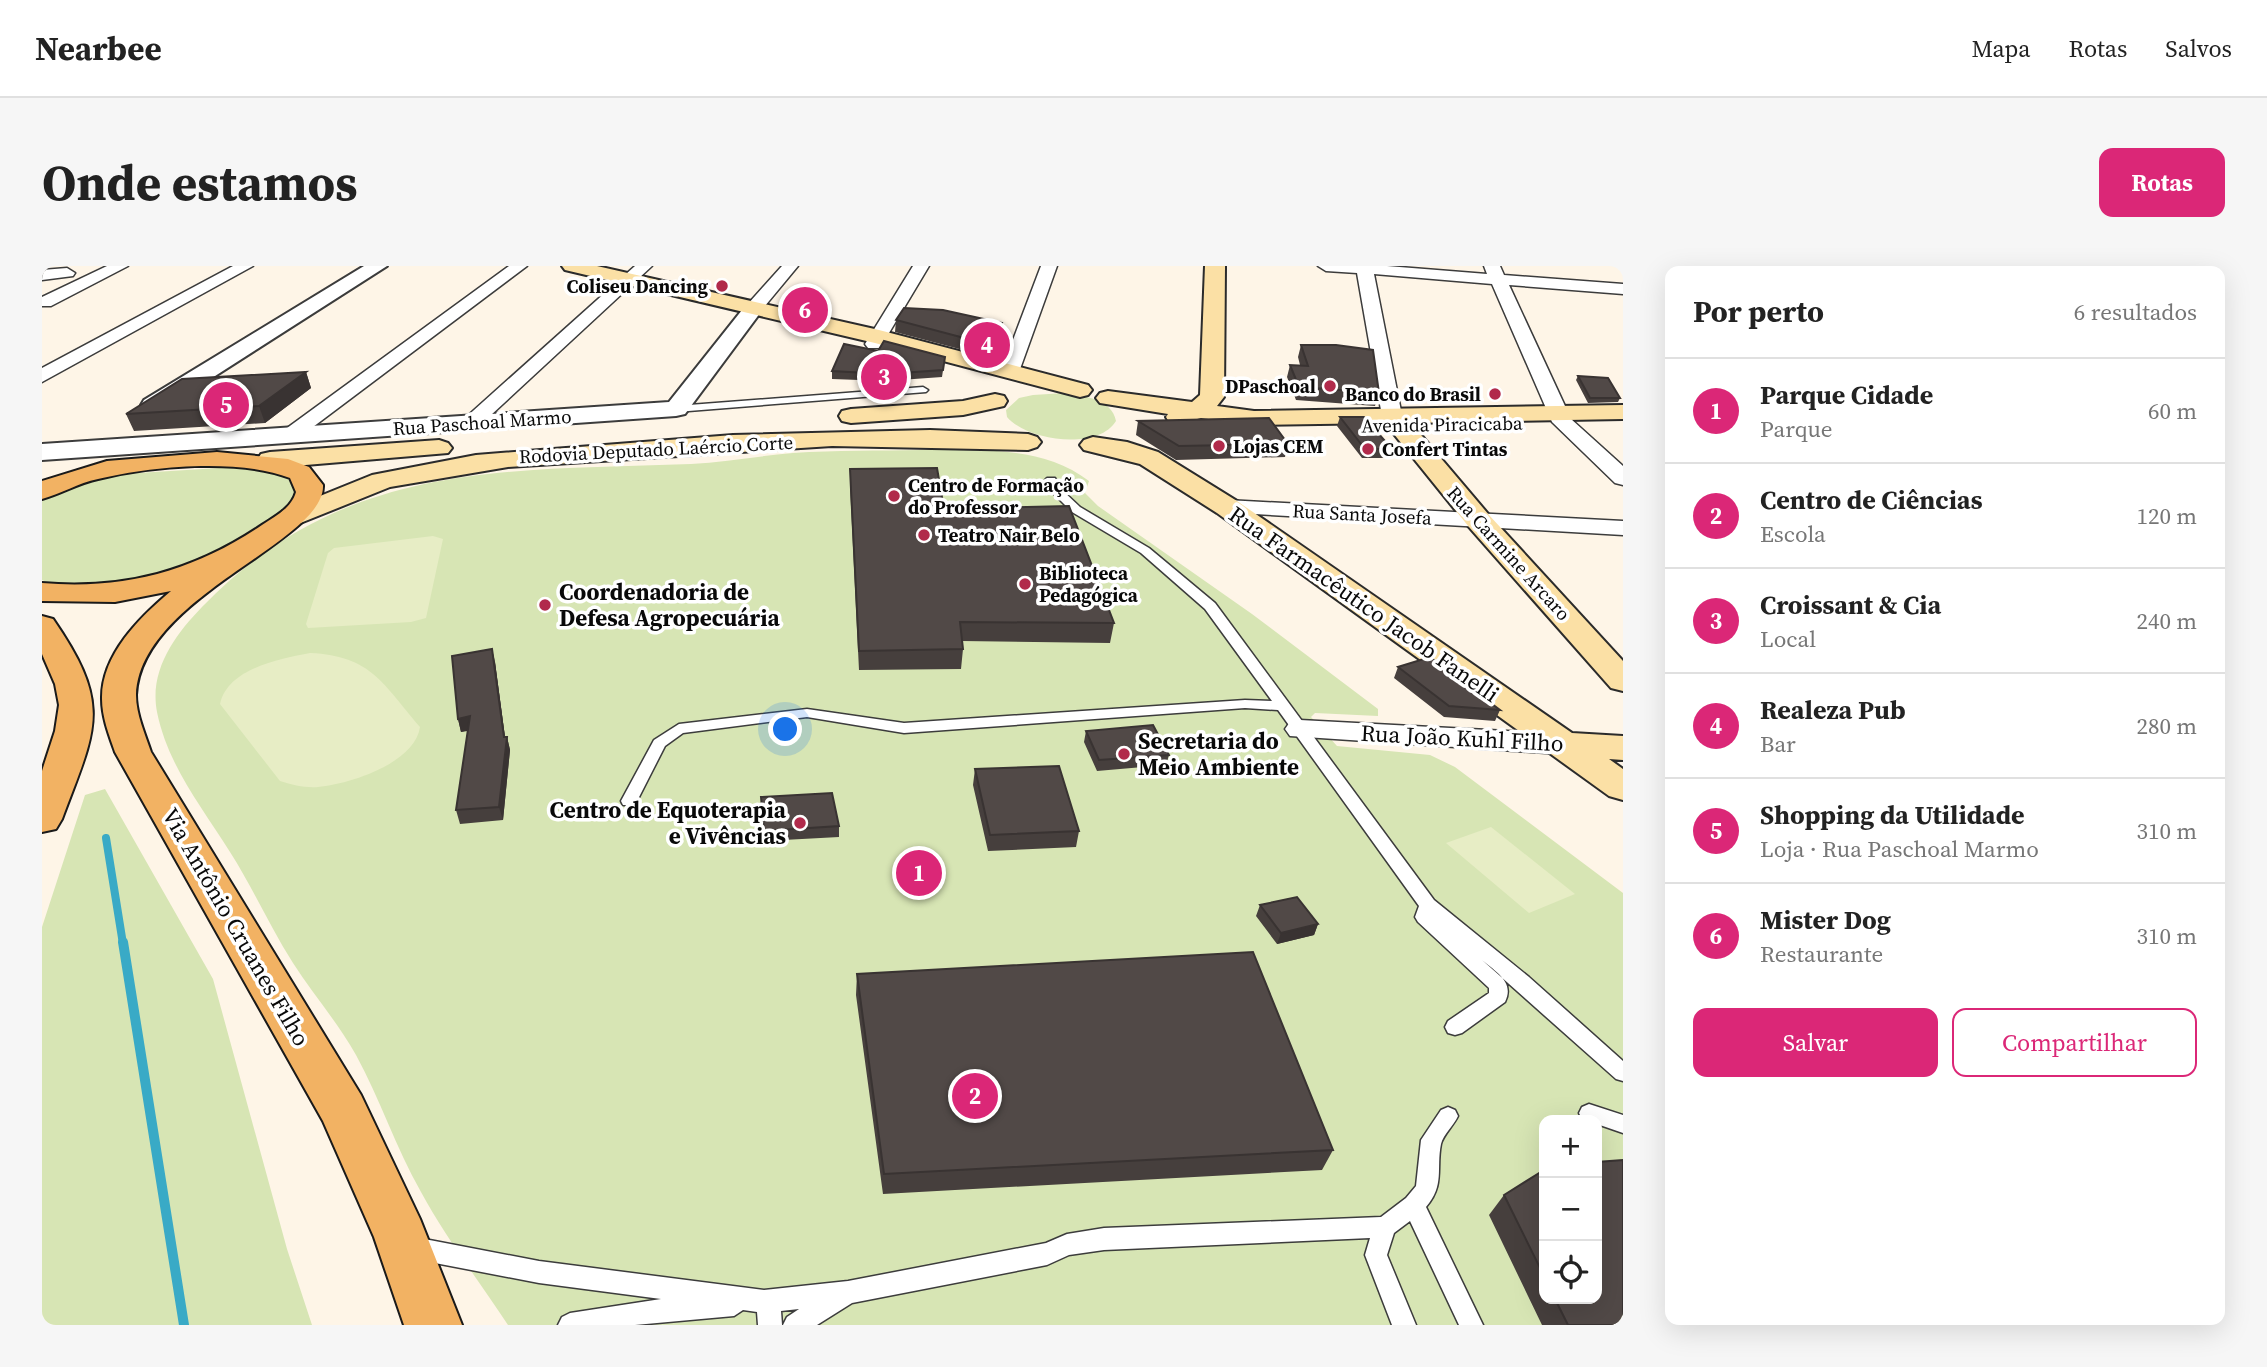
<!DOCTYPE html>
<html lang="pt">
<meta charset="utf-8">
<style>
body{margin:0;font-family:"Source Serif 4",serif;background:#f6f6f6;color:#222}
.controls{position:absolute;right:21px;bottom:21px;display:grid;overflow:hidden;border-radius:14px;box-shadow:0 7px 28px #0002}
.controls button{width:63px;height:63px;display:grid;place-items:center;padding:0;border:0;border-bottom:2px solid #e0e0e0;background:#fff;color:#222;font:35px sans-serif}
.you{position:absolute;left:744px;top:464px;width:24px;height:24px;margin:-18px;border:5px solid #fff;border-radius:50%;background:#1a73e8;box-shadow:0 0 0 10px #1a73e833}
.badge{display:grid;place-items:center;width:46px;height:46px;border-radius:50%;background:#db2777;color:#fff;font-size:23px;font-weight:700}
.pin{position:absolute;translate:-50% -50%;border:4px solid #fff;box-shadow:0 2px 7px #0006}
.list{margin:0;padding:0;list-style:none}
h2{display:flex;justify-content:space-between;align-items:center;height:91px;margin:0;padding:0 28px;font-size:30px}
h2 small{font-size:23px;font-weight:400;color:#767676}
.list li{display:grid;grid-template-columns:46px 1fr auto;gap:21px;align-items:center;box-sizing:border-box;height:105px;padding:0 28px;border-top:2px solid #e0e0e0}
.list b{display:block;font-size:26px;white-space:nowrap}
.list p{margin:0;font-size:23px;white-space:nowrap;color:#767676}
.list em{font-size:23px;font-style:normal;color:#767676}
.actions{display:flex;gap:14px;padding:21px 28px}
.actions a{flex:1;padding:16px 0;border:2px solid #db2777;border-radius:14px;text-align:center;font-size:24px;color:#db2777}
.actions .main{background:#db2777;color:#fff}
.icon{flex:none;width:38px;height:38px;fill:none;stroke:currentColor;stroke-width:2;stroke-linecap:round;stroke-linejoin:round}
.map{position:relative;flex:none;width:1581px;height:1059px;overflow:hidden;border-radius:14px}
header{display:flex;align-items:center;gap:42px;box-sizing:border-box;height:98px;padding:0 35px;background:#fff;border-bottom:2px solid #e0e0e0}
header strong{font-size:33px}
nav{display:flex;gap:38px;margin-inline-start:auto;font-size:24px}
.intro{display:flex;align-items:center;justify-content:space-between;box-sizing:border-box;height:168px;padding:0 42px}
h1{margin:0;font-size:49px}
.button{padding:18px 32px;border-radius:14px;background:#db2777;color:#fff;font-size:24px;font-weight:700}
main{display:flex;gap:42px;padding:0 42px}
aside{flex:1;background:#fff;border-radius:14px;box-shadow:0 7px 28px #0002}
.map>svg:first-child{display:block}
.green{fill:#d7e5b4;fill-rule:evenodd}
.pitch{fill:#e7edc5}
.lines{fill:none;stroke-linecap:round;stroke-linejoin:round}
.stream-far1{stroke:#39aac6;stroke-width:8}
.stream{stroke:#39aac6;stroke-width:10}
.service-casing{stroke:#3c3c3c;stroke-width:3}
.minor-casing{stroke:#3c3c3c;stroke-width:3}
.tertiary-casing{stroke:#3c3c3c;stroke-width:4}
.secondary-casing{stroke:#2b2b2b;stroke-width:4}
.primary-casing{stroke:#1a1a1a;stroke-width:4}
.service{fill:#fff;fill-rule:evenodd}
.minor{fill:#fff;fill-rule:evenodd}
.tertiary{fill:#fff;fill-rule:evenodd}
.secondary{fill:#fbe0a5;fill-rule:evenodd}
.primary{fill:#f2b263;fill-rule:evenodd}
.wall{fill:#463f3d}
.shaded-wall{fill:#393332}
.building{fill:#514947;stroke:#393332;stroke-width:2}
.poi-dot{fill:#b12a4b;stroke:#fff;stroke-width:2.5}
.labels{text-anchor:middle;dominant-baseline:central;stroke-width:7;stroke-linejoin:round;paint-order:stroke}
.far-poi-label{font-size:19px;font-weight:bold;fill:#090909;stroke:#fff;text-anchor:start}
.far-street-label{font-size:19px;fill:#090909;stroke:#fff}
.poi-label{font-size:23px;font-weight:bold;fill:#090909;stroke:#fff;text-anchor:start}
.street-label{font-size:23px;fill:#090909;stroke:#fff}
</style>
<header>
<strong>Nearbee</strong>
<nav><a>Mapa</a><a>Rotas</a><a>Salvos</a></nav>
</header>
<div class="intro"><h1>Onde estamos</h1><a class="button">Rotas</a></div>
<main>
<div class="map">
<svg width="1581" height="1059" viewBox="0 0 1581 1059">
<rect width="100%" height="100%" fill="#fef5e7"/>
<path class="green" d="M1023,127C1042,130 1070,133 1074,155C1056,185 985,175 965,151L964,144L977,132L991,129Z
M879,184C936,185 999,178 1047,215L1043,227L1056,240L1210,348L1336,443V450L1273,447L1269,451L1295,480L1388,489L1413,501L1581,627V1059H466C437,1015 404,972 379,926C354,882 338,833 314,789C296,757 271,728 251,697C228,661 211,622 188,586C160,541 126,500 115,446C107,404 133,369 160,341C302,194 461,205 649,198C683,196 717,190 751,187C794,184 837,185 879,184ZM1502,854H1555V1033H1502Z
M210,200L248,209L257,228L249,239L171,291L110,317L13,320L0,314V230L63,209Z
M63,523L171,713L245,983L270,1059H0V661L43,529Z"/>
<path class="pitch" d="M391,270L401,273L384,352L369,356L266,362L264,358L286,287L292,282Z
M268,387C330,390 341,418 378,461C373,497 308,518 276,521C263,522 251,519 238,515L178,438C186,402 238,393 268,387Z
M1449,561L1533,628L1487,647L1404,577Z"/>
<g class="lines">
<path class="stream-far1" d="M64,572L81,678"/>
<path class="stream" d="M81,676L142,1059"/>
<g class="service-casing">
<path id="service" d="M881,121L886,124L884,126L634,146L629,143L634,140Z
M1005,212H1013L1020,224L1038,241L1107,282L1173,337L1392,634L1487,711L1581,795V815L1574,813L1440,694C1454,706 1473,716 1463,736L1420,767L1413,769L1406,767L1403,761L1406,755L1447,727V722L1376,656L1373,651L1377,640L1236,444L1203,442L862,467L765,451L641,467L623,480L593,539H581L579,535L612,474L637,458L765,443L862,457L1203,434L1230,435L1163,343L1099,287L1030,246L1011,227L1003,214Z
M1547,838L1581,849V867L1555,858V854L1540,853L1537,847L1540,841Z
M1406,841L1413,844L1416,850C1412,859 1401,869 1399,878C1394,903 1403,919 1384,941L1441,1059H1417L1368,955L1352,967L1345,989L1374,1059H1350L1323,989L1328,972L1062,984L1027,989L1005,999L810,1037L775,1059H741L745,1051L757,1043L739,1045L740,1059H716L715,1046L701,1044L692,1050L593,1059H516L520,1051L528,1047L619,1033L497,1017L372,993L364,990L361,982L364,974L372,971L497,995L722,1024L806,1015L1004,977L1025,968L1062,962L1339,951L1364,932L1374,920L1379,874L1399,844Z"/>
</g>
<g class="minor-casing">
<path id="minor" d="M65,0H86L9,40H0V31Z
M191,0H211L0,116V102Z
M467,0H485L255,173H241L238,169L241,165Z
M593,0H610L436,161H422L419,157L422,153Z
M740,0H756L717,47H705L702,43L705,39Z
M871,0H887L838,82H826L823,78Z
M999,0H1015L978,103L969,109L962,107L960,103Z
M1276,0H1345L1445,8L1442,0H1458L1462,9L1581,18V28L1467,19L1529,153L1581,200V219L1573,217L1510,156L1450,18L1332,8L1360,150L1350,156L1340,150L1315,7L1284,5Z
M25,2L33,7L31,10L0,14V4Z
M1185,234L1581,255V269L1177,246L1174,241L1177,236Z
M1258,454L1519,468L1530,471L1534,478L1530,485L1519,488L1248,470L1243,463L1248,456Z"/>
</g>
<g class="tertiary-casing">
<path id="tertiary" d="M322,0H345L120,144H102L99,139L102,134Z
M711,37L721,43L643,148L634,150L0,194V178L627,136L704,39Z"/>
</g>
<g class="secondary-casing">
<path id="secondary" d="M520,0H555L837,64L1046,119L1050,124L1046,129L1038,131L833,77L523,4Z
M1163,0H1183L1182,131L1175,140L1212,145L1581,139V153L1369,157L1447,249L1581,395V425L1569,422L1427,261L1343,157L1212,159L1159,152L1136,158L1127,156L1124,151L1126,148L1058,137L1054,132L1058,127L1066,125L1150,136L1158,129Z
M953,128L962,130L965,135L962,140L921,149L809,157L800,155L797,150L800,145L809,143L921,135Z
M888,164L986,168L995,171L999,176L995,181L986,184L790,180L466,201L348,221L251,260L241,257L237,251L241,245L330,209L434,189L691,169Z
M1051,171L1085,176L1116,186L1195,235L1530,467L1581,470V494L1567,493L1581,503V534L1567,530L1175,247L1098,198L1042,184L1038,179L1042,174Z
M397,174L406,177L410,182L406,187L228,202L219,200L215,194L219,188L228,186Z"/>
</g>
<g class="primary-casing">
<path id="primary" d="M175,186L246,193L267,201L281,219C284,276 98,330 94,429C94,448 103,468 109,486L319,829L378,953L420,1059H362L332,971L281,855L73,486C67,469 60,451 60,433C59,389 98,351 129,325L73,336L0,335V317C82,324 152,305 220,259C233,250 249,243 254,226L248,212C197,192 109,200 56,213C36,217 19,228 0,233V215L65,195Z
M0,350L11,353C71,440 54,462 20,553L14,563L0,566V505L13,465L17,439L13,418L0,388Z"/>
</g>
<use href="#service" class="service"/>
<use href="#minor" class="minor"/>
<use href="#tertiary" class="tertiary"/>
<use href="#secondary" class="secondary"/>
<use href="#primary" class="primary"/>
</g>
<path class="wall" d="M854,54L959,68L953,87L925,85L853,66Z
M1259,79L1337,127L1333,140L1254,134L1245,111L1248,99H1258L1256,91Z
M836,85L903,91L900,111L844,115L790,113V105Z
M264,106L269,122L223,157L92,165L84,148Z
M1536,110L1578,132L1576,136L1546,137L1534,114Z
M1298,151L1350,183L1347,192H1320L1295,160Z
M1096,155L1246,178L1243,191L1134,194L1094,169Z
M808,203L902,243L1072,357L1068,377L920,375L921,383L919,403L817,404L808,220Z
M453,396L463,471H465L468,484L461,554L418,558L414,544L426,464L419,466L416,453Z
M1356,401L1458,444L1453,455L1402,451L1352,412Z
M1044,465L1127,489L1124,499L1055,505L1042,476Z
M933,503L1037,565L1034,581L946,585L931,519Z
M719,531L797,560V571L723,575Z
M1218,639L1276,658L1272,669L1235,678L1214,650Z
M815,708L1291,884L1280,904L841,928L814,729Z
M1502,904V1033H1555L1581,1059H1500L1447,949L1462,929Z"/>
<path class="shaded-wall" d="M960,57L959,68L953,87L954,76Z
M264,106L269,122L223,157L217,140Z
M450,383L453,396L464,479L465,471L468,484L461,554L457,541L462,471Z
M428,450L432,464L419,466L416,453Z
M1276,658L1272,669L1235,678L1239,667Z"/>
<path class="building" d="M862,42L901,44L960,57L954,76L926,73L854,54Z
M842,75L903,91L901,104L844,108L790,105L802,78L836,85Z
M1259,79H1294L1331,84L1337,127L1257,121L1248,99L1266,100Z
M264,106L217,140L84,148L140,113Z
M1536,110L1566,112L1578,132H1548Z
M1298,151H1322L1350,183H1323Z
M1227,152L1246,178L1137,180L1096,155Z
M895,202L902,243L1027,240L1072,357L918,356L921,383L817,385L808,203Z
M450,383L462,471H465L457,541L414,544L428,450L416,453L410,390Z
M1388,391L1458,444L1407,440L1356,401Z
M1111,459L1127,489L1057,494L1044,465Z
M1017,500L1037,565L948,569L933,503Z
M790,527L797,560L722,565L719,531Z
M1255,631L1276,658L1239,667L1218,639Z
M1211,686L1291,884L842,908L815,708Z
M1581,894V1059H1526L1513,1033H1555V896Z
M1502,904V1010L1462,929Z"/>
<g class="poi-dot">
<circle cx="680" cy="20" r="7"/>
<circle cx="1288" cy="120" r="7"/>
<circle cx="1453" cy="128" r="7"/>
<circle cx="1177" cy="180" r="7"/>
<circle cx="1326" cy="183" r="7"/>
<circle cx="852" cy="230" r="7"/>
<circle cx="882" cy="269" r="7"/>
<circle cx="983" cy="318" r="7"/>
<circle cx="503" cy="339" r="7"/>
<circle cx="1082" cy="488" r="7"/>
<circle cx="758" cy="557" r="7"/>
</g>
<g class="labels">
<g class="far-poi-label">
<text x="666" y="20" text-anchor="end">Coliseu Dancing</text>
<text x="1274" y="120" text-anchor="end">DPaschoal</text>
<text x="1439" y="128" text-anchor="end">Banco do Brasil</text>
<text x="1191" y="180">Lojas CEM</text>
<text x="1340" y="183">Confert Tintas</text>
<text x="866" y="219">Centro de Formação<tspan x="866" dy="22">do Professor</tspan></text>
<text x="896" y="269">Teatro Nair Belo</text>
<text x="997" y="307">Biblioteca<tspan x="997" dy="22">Pedagógica</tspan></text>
</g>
<g class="far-street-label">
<text transform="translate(440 156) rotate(-4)">Rua Paschoal Marmo</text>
<text transform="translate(1400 158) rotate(-1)">Avenida Piracicaba</text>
<text transform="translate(614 183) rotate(-3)">Rodovia Deputado Laércio Corte</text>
<text transform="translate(1320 248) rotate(3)">Rua Santa Josefa</text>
<text transform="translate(1467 287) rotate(48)">Rua Carmine Arcaro</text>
</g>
<g class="poi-label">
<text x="517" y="326">Coordenadoria de<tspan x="517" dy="26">Defesa Agropecuária</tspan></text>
<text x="1096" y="475">Secretaria do<tspan x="1096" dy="26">Meio Ambiente</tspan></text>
<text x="744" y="544" text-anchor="end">Centro de Equoterapia<tspan x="744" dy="26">e Vivências</tspan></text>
</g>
<g class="street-label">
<text transform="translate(1322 338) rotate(35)">Rua Farmacêutico Jacob Fanelli</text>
<text transform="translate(1420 472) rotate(3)">Rua João Kuhl Filho</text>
<text transform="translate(194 661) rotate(60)">Via Antônio Cruanes Filho</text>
</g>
</g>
</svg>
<div class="controls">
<button>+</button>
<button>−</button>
<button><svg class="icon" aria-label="locate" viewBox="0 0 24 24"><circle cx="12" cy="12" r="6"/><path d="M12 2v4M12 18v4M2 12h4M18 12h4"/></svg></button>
</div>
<div class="you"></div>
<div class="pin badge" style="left:877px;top:607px">1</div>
<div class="pin badge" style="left:933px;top:830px">2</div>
<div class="pin badge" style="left:842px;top:111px">3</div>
<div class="pin badge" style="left:945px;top:79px">4</div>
<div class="pin badge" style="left:184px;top:139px">5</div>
<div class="pin badge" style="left:763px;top:44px">6</div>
</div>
<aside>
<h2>Por perto<small>6 resultados</small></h2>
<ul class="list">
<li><span class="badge">1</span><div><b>Parque Cidade</b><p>Parque</p></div><em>60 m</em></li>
<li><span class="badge">2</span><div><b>Centro de Ciências</b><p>Escola</p></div><em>120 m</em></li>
<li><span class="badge">3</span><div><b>Croissant &amp; Cia</b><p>Local</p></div><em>240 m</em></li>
<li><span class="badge">4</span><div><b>Realeza Pub</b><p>Bar</p></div><em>280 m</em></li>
<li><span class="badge">5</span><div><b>Shopping da Utilidade</b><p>Loja · Rua Paschoal Marmo</p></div><em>310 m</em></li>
<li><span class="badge">6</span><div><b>Mister Dog</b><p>Restaurante</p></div><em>310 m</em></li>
</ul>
<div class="actions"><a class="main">Salvar</a><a>Compartilhar</a></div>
</aside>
</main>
